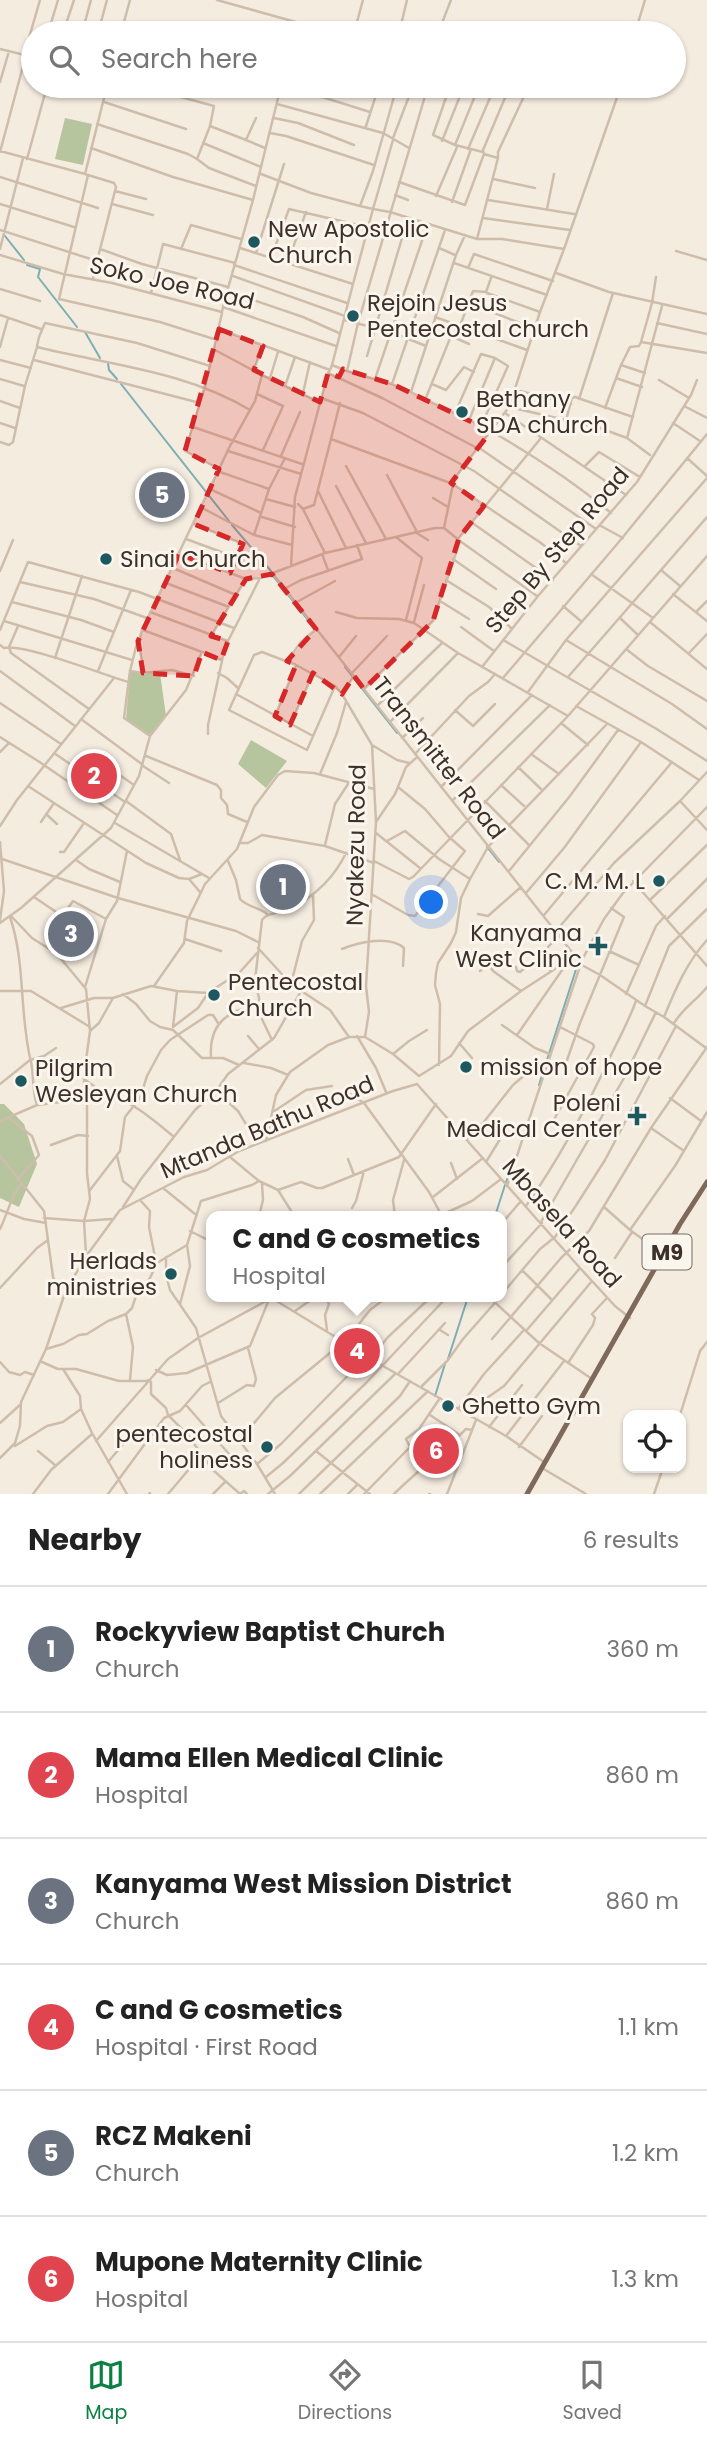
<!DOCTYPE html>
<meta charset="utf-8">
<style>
body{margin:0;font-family:Poppins,sans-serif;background:#f6f6f6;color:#222}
.controls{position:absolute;right:21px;bottom:21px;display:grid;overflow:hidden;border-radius:14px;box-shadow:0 2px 5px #0004}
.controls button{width:63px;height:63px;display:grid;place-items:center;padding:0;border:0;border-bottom:2px solid #e0e0e0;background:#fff;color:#222;font:35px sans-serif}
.you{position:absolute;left:432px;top:903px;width:24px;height:24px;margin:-18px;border:5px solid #fff;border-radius:50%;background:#1a73e8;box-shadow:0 0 0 10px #1a73e833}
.badge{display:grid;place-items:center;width:46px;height:46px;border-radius:50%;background:#0b8043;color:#fff;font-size:23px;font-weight:700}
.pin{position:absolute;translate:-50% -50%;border:4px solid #fff;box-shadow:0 2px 7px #0006}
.popup{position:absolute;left:206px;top:1211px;width:301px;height:91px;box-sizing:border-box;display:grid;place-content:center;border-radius:14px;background:#fff;filter:drop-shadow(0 2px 5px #0005);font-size:23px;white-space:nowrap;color:#767676}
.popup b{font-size:26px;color:#222}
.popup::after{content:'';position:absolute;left:50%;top:100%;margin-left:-14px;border:14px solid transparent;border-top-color:#fff}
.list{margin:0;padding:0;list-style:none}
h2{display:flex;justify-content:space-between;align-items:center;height:91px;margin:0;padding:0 28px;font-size:30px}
h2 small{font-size:23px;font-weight:400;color:#767676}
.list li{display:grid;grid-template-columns:46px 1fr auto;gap:21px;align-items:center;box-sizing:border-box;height:126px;padding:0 28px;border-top:2px solid #e0e0e0}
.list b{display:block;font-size:26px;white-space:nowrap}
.list p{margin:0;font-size:23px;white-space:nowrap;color:#767676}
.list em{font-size:23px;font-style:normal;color:#767676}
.icon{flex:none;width:38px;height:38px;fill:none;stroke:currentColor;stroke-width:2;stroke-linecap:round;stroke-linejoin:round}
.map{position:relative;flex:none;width:707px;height:1494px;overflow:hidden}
.search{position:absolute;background:#fff;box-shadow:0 2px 5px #0004;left:21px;right:21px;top:21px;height:77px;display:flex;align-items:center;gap:18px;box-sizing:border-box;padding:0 24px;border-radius:38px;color:#767676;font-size:26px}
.sheet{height:847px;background:#fff}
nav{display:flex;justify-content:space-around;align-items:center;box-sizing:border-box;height:98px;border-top:2px solid #e0e0e0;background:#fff;font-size:19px;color:#767676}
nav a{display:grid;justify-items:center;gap:4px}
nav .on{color:#0b8043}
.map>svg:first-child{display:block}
.green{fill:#b6c59e}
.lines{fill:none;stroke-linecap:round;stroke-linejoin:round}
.stream{stroke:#7daeb4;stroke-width:2}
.street{stroke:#cebdab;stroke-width:2.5}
.primary{stroke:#7e695b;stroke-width:5}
.marked{fill:#d62828;fill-opacity:0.2;stroke:#d62828;stroke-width:5;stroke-dasharray:14 9;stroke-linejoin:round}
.poi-dot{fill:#1d5760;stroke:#fbf6ed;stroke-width:2.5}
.labels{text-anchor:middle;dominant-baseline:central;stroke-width:6;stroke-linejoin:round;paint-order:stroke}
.shield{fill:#fbf6ed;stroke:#756c64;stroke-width:2}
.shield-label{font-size:21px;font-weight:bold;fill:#3c312a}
.poi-label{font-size:23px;fill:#3c312a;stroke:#fbf6ed;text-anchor:start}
.street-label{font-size:23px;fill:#3c312a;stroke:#fbf6ed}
</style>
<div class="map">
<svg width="707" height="1494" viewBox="0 0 707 1494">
<rect width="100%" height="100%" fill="#f5ece0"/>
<path class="green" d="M65,118L92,124L83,165L55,159Z
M130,672L160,673L166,716L150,735L126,719Z
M251,740L287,761L266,788L238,764Z
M0,1104H4L24,1124L37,1164L19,1207L0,1198Z"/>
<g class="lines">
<path class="stream" d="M5,236L24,260
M27,265L40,269L38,277L77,327
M85,332L100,358
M108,363L109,370L117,379
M121,384L229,521
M232,525L271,571
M273,576L311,624
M345,667L397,733
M487,847L499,862
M539,1085L579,960
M506,1182L512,1167
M495,1216L505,1185
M448,1359L468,1297
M435,1396L445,1364"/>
<path class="street" d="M217,0L335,33
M48,33L58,0
M63,33L74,0
M82,33L91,0
M98,33L107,0
M121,33L130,0
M296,33L301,24
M354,33L363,0
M399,33L407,0
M438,33L451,0
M635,33L645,0
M0,49L33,57
M29,56V38L40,0
M0,82L9,51
M287,86L370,112
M346,86L376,95
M445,86L449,89L433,135L455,145L483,152
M104,102L186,129
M277,104L383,133L409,148
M274,118L298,123L354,145
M97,124L188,154L197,159L210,126L214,106L140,86
M210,126L246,140L256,118
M366,126L379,86
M270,133L286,136L374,165
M393,138L413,86
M246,140L265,148
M442,141L464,86
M203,143L261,167L281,86
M455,145L479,86
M91,148L173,177L253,200L223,306
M468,149L495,86
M0,151L85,174L107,86
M0,152L26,55
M498,158V152L526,92
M27,159L47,86
M197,159L209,168L256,186
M85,174L88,175L59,299L160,322L217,340
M261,174L311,193L360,206L373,171L397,86
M88,175L114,183L116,187L97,261
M0,177L98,208
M493,179L535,188
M399,182L465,205L484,154L483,150L510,86
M115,191L146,199
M395,195L408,200
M436,196L457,147
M253,200L261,167
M488,200L574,214
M452,202L471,149
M0,204L74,227
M112,204L153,215
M360,206L373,209L393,140
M547,209L554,174
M483,218L570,230
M0,230L97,261L93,278
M477,239H502L564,249L621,86
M240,248L353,284L332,365
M439,248L455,255
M0,249L23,158
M100,249L142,264L228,287
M181,249L191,225L241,239
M676,251L707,260
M256,253L284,164
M0,255L63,274L112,283L222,312L223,307L336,346
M271,258L289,209L367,227
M454,263L547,295
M287,264L306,212
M234,265L347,303
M468,268L474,254L553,281
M556,273L609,292L707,314
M233,276L345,316
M656,277L652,303L641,342L707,353
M353,284L373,209L390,212L477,239L498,158L484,154
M0,289L40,301
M227,291L303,317L339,333
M151,293L163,244L235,263
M487,293L540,312
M459,299L535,329
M0,315L41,329
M435,317L527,350
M344,320L391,332L426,346L456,255L465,235
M657,323L707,334
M460,326L473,291L486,292L491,278
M219,329L330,370L328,373L382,398L477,448
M37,346L39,337L45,323L137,343L210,366
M0,347L8,318
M367,356L408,218
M0,360L31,368
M34,360L200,403
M621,365L630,347L639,346L641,342
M254,369L263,346
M330,370L332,365L347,371L358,323L428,86
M347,371L392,384L445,230
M262,375L319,402
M270,378L278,352
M616,378L642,387
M0,379L24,386
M375,379L427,226
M659,380L689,398
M392,384L411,392L426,346
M432,384L446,390L464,367L474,372
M285,386L295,357
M516,390L571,404
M411,392C437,406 464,416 489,430C531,454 574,482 611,513
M303,393L310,362
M257,394L283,406L263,450
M321,398L363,413L474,471L581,546
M579,399L613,293
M425,400L451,336L469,344
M0,401L20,408
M340,403L331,439L453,484L541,543L566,563
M684,406L707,418
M509,407L600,428L627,438L662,306
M605,408L621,365L645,373
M455,413L481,354L495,358L469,420
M505,413L626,495
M566,420L572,398L575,397L633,417
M0,423L15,428
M673,423L700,441
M481,426L508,366L495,358
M193,427L302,464
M627,438L650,455
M0,442L9,445L13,442L25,386L37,347C110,365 185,371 250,410
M478,447L596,529
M228,451L301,474
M281,456L300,412
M687,458L707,476
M346,466L386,539
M585,466L599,452L640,477
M219,469L185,451L205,387L222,313
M220,472L269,489
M387,475L417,532
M336,486L366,543
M210,489L261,513
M318,491L346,548
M433,498L448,507
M266,499L295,507
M298,504L303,509L325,553
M202,508L254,535L269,489L285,458
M303,509L314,505L331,439
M262,517L295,527
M471,522L553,580
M194,524L243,544L230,573
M601,526L623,538
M415,532L428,540
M254,535L292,545
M396,537L422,558L406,620
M459,538L541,438
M186,539L235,557
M460,541L537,596
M180,554L246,579L260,578L325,553L435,528H444
M322,554L328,570
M453,559L496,589
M291,566L295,497L328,373
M173,568L236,595
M661,570L680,586
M0,571L13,540
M273,574L575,956L582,960
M591,574L653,618
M446,580L489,607L511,628
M20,582L94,599L147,618
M166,583L229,607
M284,589L301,580L362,559L357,545
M673,594L707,621
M440,601L469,619
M12,602L81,620L114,632
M295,603L335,581
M563,606L582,622
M697,611L707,601
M150,612L228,641
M336,612L357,618L399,619L414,623L458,653L568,716
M620,618L638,635
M4,621L132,660
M414,622L424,585
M650,622L707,669
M18,626L9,647L11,653L89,709
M461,627L494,651
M0,630L28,562L139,592L234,628
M143,630L202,652
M211,636L246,579
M503,640L655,728L707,761
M566,640L672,704L707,729
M137,643L130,671L124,718L150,736
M0,645L4,648C23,643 104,675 128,682
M626,649L648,666L707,701
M689,653L707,634
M339,657L356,636
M55,658L82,576
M287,661L301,642L315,630
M482,667L538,596L637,482L691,395L697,380
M0,671L75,726
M98,671L131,590
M130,671L143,673C143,657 136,645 142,630L230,446L255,401L262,375L215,350
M143,673L172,670L194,676
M218,673L227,678L238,688
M352,673L387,636
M568,677L707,517
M503,678L618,543L707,434
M335,686L307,750L229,710L254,655L262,652L296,665L335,686L342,694L372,745L376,822L366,986L369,1012L365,1037L393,1054L419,1076
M364,689L433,621L460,541L444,528L453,484L458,474L509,407L540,312L564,249
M528,692L566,640L707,478
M236,694L313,736
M342,694L354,676
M0,703L61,744
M377,706L442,643
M576,706L641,742L699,780
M455,710L473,726L495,704
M275,716L296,665
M81,719L143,765
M390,722L458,653
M561,723L588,745
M290,725L313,674
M208,734V725L225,647L259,580
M0,737L38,761L117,815
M402,738L423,718
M372,745L397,760L409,763
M0,752L9,743
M54,753L125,802
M415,754L469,696L488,682L495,674
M531,754L559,774
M91,755L134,785
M146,756L217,785L221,790V798L227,805L228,814L247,822
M143,766L169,783
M518,767L541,789
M320,774L337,733L346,702
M501,785L524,806
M28,786L146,863L179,878L189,879L202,874
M441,787L532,695
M126,801L171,834L180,860
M452,801L550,705
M485,801L529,845
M680,801L707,830
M46,814L57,824
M41,822L54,803
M376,822L395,794L406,767L416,758
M115,823L209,878
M0,826L17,800L114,678
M376,833L420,868
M387,841L405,831L439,859L470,879
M0,842L4,891L0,920
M240,843H248L262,835L325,846L374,863
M325,845L335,804L348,784
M60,852H64L84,823
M2,859L118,898L236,931L258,942
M76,860L89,869L120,882
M228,861L236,880L240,899C247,907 259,907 267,914
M374,861L409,879L413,877L568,716L707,556
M509,871L570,796L618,730
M189,879L200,892
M633,881L707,966
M526,893L564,848L641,742
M373,895L408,915L415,916L465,851L449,837L425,809L398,787
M34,897L62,916L47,945
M651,899L707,845
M478,914L488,916L521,887
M63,915L73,901L106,919
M544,915L672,762
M11,916L32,938L57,954L86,989L90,1031L84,1074V1099L87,1100V1173L90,1199L84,1221L86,1254
M10,917C26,964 19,1015 31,1062C34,1075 32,1091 37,1105
M668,918L707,879
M0,923L21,908L111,828L139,776L150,736L186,690L202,652L221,660
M556,931L614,863L680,801L707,772
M185,939L221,951
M258,948L291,984L330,1010L349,1037
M342,949C359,942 390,935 404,948L403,966
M609,951L639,965
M539,957L559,935
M580,964L600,975L645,1006L669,946L707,909
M516,967L517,971L520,972L538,957L551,971
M480,971L488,964L493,971L521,991
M291,984L302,941L314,920L313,895
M154,986L184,943L187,921L205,884L237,849L254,807L278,775L285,771L314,773L374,789
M85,987L106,919L117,901L127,851
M0,991H31L90,1027
M123,994L136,1004L150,1021L160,1027L173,1030L202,1058H223L239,1065
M626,994L656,926L665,916
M645,1006L664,1017C675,990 687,962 707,940
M61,1008L94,998H113L151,986L177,991L208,993
M664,1017L706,1048
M674,1023C685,1006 695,1002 707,987
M502,1025L535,1048L550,1054
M173,1027L198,1008L208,993L240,972L257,953
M173,1027L177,991
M90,1031L99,1023L113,998
M517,1035L567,963
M248,1036L259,1049
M357,1036L376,1068L386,1092
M272,1040L259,1013V998L255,980L262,920C269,911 282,914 292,908C316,895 334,878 346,853
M459,1043L472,1058
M393,1054L409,1041L427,1030
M211,1057C209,1025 227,1009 259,1006
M244,1063L271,1068L288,1075
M566,1063L580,1023L624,917L611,908
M439,1065L440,1004L435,985L436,973L438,963L451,943L456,932L461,898L470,879L488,847L607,724
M419,1076L451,1056L468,1031L521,991L575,956
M84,1079L109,1097
M0,1084L30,1060L44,1056L56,1048
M417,1084L580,1268L615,1306L630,1318
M216,1091L238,1111L258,1144
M347,1092L364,1103L429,1192L442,1216
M670,1098L701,1121
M87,1100C94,1100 103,1097 110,1097C129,1098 158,1124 173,1136
M273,1112L306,1090L332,1086
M9,1118L32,1136L39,1155L18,1179
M0,1121L37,1105L84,1099
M551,1125L594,1047L593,1044L560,1027
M651,1128L684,1151
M467,1139L483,1123L513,1085L533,1068L543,1072
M266,1141L276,1095L290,1072L328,1045L349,1037H365
M51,1145L78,1135L88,1136
M0,1156L44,1211L53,1277L62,1297
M117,1156L123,1181L133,1189
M230,1157L259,1181L278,1190L293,1214
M348,1159L354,1175
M486,1162L502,1136
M451,1163L457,1179
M507,1186L582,960L604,919L623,893L707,807
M163,1188L195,1214
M90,1190L120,1151L125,1117L140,1098L147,1076L161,1050L170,1040L208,1015H213L218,1023
M278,1190L301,1182L317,1188H322L399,1157L436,1104
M433,1197L483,1158
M140,1200L150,1211L149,1227L156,1262
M526,1206C559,1159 587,1107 611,1055C620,1037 629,1020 636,1001
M123,1207L141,1179L195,1110L216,1091L228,1074L274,1038L301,991
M604,1207L630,1230
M352,1208L356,1201L364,1171
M0,1210L24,1219L46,1223
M259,1216L263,1200L262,1183
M395,1216L393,1200L404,1160
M439,1216L472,1201L501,1179
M44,1218L84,1221L111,1219
M541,1222L624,1078L656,1012
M502,1223L521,1201
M0,1229C8,1213 10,1198 21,1184
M190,1231L212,1242
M663,1254L630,1230L675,1166L707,1112
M166,1257V1275L170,1290L196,1328L221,1416L257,1464L275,1494
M615,1258L632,1232
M502,1267L542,1223
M522,1270L552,1300
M0,1288L37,1248L48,1240
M502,1294L540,1249L555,1237L577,1204L605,1160L676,1026
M325,1297L329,1304L325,1315L327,1330
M489,1297L539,1343L592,1379
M180,1304L190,1266L187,1245L201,1201L252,1185L259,1181
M295,1311L315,1297
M126,1314L133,1347L130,1380
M440,1330L448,1335
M526,1331L580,1268
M492,1339L561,1258L589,1231L651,1128L707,1047
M46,1349L63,1344L79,1335L87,1334L108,1321L126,1314L132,1308L136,1296L150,1278L157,1263L187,1245
M371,1358L388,1337L431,1297
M0,1362L9,1372L20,1375L25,1372L34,1375
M42,1362L58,1369H76L119,1381H148
M568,1363L593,1325L595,1318L592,1314L607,1298
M63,1369L80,1396L81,1409L92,1433L127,1494
M156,1370L167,1375L187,1373L250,1346L270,1297L383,1366L506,1436L544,1462
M398,1374L445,1323
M148,1380L151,1382V1394L166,1408L168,1415L187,1434L213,1470L240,1494
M422,1386L448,1360L463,1339L500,1297
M218,1403L247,1385L254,1386L256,1379L248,1348
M186,1405L236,1462
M458,1409L484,1374L523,1331
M430,1415L460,1435
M680,1415L700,1351L707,1342
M472,1417L484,1400L504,1386L592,1281
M0,1423L21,1404
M489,1427L522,1385
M506,1436L564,1361
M240,1440L275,1398L347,1339L370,1310L387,1297
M96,1441L168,1359L198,1338L268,1300
M15,1446L47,1426L63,1422L81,1409
M433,1447L430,1442L447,1426
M519,1447L542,1416
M38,1451L55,1465
M316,1451L370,1494
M0,1458L15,1443L20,1426L21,1402L46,1349L66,1290L87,1255L120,1210L184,1177L207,1170L239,1151L393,1091L417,1084
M108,1462L131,1435
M257,1464L281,1444L367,1356
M542,1468L586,1494
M266,1477L283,1463L366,1383L447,1297
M33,1494L51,1470L92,1434
M108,1494L164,1418L180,1411L202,1386L210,1382
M149,1494L150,1493
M168,1494L201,1455
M213,1494L225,1482
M240,1494L244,1491L247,1494
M268,1494L290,1476L395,1374
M299,1494L400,1396L410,1381
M320,1494L428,1391
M348,1494L357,1485
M364,1494L410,1447L406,1439L419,1429L440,1398
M394,1494C417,1471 443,1452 466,1429L472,1430
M429,1494H430
M447,1494L476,1420
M654,1494L663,1468"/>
<path class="primary" d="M527,1494L680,1224L707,1182"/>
</g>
<path class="marked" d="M219,329L263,346L254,370L320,402L328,373L339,377L343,369L392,384L491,431L451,483L484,506L459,538L433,621L364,689L354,676L342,694L313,673L290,725L275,716L296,665L287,661L316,629L272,574L246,579L211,636L228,641L221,660L202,652L194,676L143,673L138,641L179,554L230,573L243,544L194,524L219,469L185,451Z"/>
<g class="poi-dot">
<circle cx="254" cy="242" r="7"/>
<circle cx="353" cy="316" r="7"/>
<circle cx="462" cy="412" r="7"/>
<circle cx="106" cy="559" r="7"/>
<circle cx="659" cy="881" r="7"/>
<path d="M594.5 935.5h7v7h7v7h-7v7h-7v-7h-7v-7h7z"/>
<circle cx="214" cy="995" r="7"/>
<circle cx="466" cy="1067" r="7"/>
<circle cx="21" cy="1081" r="7"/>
<path d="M633.5 1105.5h7v7h7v7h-7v7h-7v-7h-7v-7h7z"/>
<circle cx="171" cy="1274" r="7"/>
<circle cx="448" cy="1406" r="7"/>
<circle cx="267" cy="1447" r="7"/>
</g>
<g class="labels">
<rect class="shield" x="642.5" y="1234.5" width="49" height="35" rx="5"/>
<g class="shield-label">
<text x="667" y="1252">M9</text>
</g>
<g class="poi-label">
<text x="268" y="229">New Apostolic<tspan x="268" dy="26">Church</tspan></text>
<text x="367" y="303">Rejoin Jesus<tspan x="367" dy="26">Pentecostal church</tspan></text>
<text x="476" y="399">Bethany<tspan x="476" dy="26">SDA church</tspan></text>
<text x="120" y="559">Sinai Church</text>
<text x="645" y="881" text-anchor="end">C. M. M. L</text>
<text x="582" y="933" text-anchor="end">Kanyama<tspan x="582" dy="26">West Clinic</tspan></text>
<text x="228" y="982">Pentecostal<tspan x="228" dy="26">Church</tspan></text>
<text x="480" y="1067">mission of hope</text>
<text x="35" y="1068">Pilgrim<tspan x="35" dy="26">Wesleyan Church</tspan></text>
<text x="621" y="1103" text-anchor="end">Poleni<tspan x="621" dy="26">Medical Center</tspan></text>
<text x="157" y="1261" text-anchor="end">Herlads<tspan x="157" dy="26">ministries</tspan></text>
<text x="462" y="1406">Ghetto Gym</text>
<text x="253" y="1434" text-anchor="end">pentecostal<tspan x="253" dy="26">holiness</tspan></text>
</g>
<g class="street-label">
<text transform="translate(172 283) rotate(13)">Soko Joe Road</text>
<text transform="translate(557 550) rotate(-50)">Step By Step Road</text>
<text transform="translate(439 758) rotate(52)">Transmitter Road</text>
<text transform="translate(356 845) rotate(-89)">Nyakezu Road</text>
<text transform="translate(267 1127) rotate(-23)">Mtanda Bathu Road</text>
<text transform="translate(562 1223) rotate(48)">Mbasela Road</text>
</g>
</g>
</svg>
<div class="controls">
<button><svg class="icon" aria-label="locate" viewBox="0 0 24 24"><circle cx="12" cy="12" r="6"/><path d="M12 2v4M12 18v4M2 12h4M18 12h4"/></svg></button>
</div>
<div class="you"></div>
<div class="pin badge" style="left:283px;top:887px;background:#6b7280">1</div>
<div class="pin badge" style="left:94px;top:776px;background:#e0444e">2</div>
<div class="pin badge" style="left:71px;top:934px;background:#6b7280">3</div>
<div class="pin badge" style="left:357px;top:1351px;background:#e0444e">4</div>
<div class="popup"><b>C and G cosmetics</b>Hospital</div>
<div class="pin badge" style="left:162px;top:495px;background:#6b7280">5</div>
<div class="pin badge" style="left:436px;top:1451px;background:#e0444e">6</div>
<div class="search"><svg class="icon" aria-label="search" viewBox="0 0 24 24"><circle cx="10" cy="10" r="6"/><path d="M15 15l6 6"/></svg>Search here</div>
</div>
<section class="sheet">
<h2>Nearby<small>6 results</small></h2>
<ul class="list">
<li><span class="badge" style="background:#6b7280">1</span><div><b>Rockyview Baptist Church</b><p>Church</p></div><em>360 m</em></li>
<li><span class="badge" style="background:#e0444e">2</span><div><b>Mama Ellen Medical Clinic</b><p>Hospital</p></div><em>860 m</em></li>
<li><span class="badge" style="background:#6b7280">3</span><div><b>Kanyama West Mission District</b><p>Church</p></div><em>860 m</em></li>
<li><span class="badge" style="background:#e0444e">4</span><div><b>C and G cosmetics</b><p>Hospital · First Road</p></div><em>1.1 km</em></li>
<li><span class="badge" style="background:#6b7280">5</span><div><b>RCZ Makeni</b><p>Church</p></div><em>1.2 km</em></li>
<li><span class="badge" style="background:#e0444e">6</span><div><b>Mupone Maternity Clinic</b><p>Hospital</p></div><em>1.3 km</em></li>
</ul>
</section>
<nav>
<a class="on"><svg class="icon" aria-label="map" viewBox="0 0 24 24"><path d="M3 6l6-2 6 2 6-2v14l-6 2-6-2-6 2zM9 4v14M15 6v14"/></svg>Map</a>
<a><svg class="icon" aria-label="directions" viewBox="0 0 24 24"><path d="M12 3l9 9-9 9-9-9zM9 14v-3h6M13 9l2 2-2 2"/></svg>Directions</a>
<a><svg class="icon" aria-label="saved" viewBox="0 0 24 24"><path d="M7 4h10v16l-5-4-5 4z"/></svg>Saved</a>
</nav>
